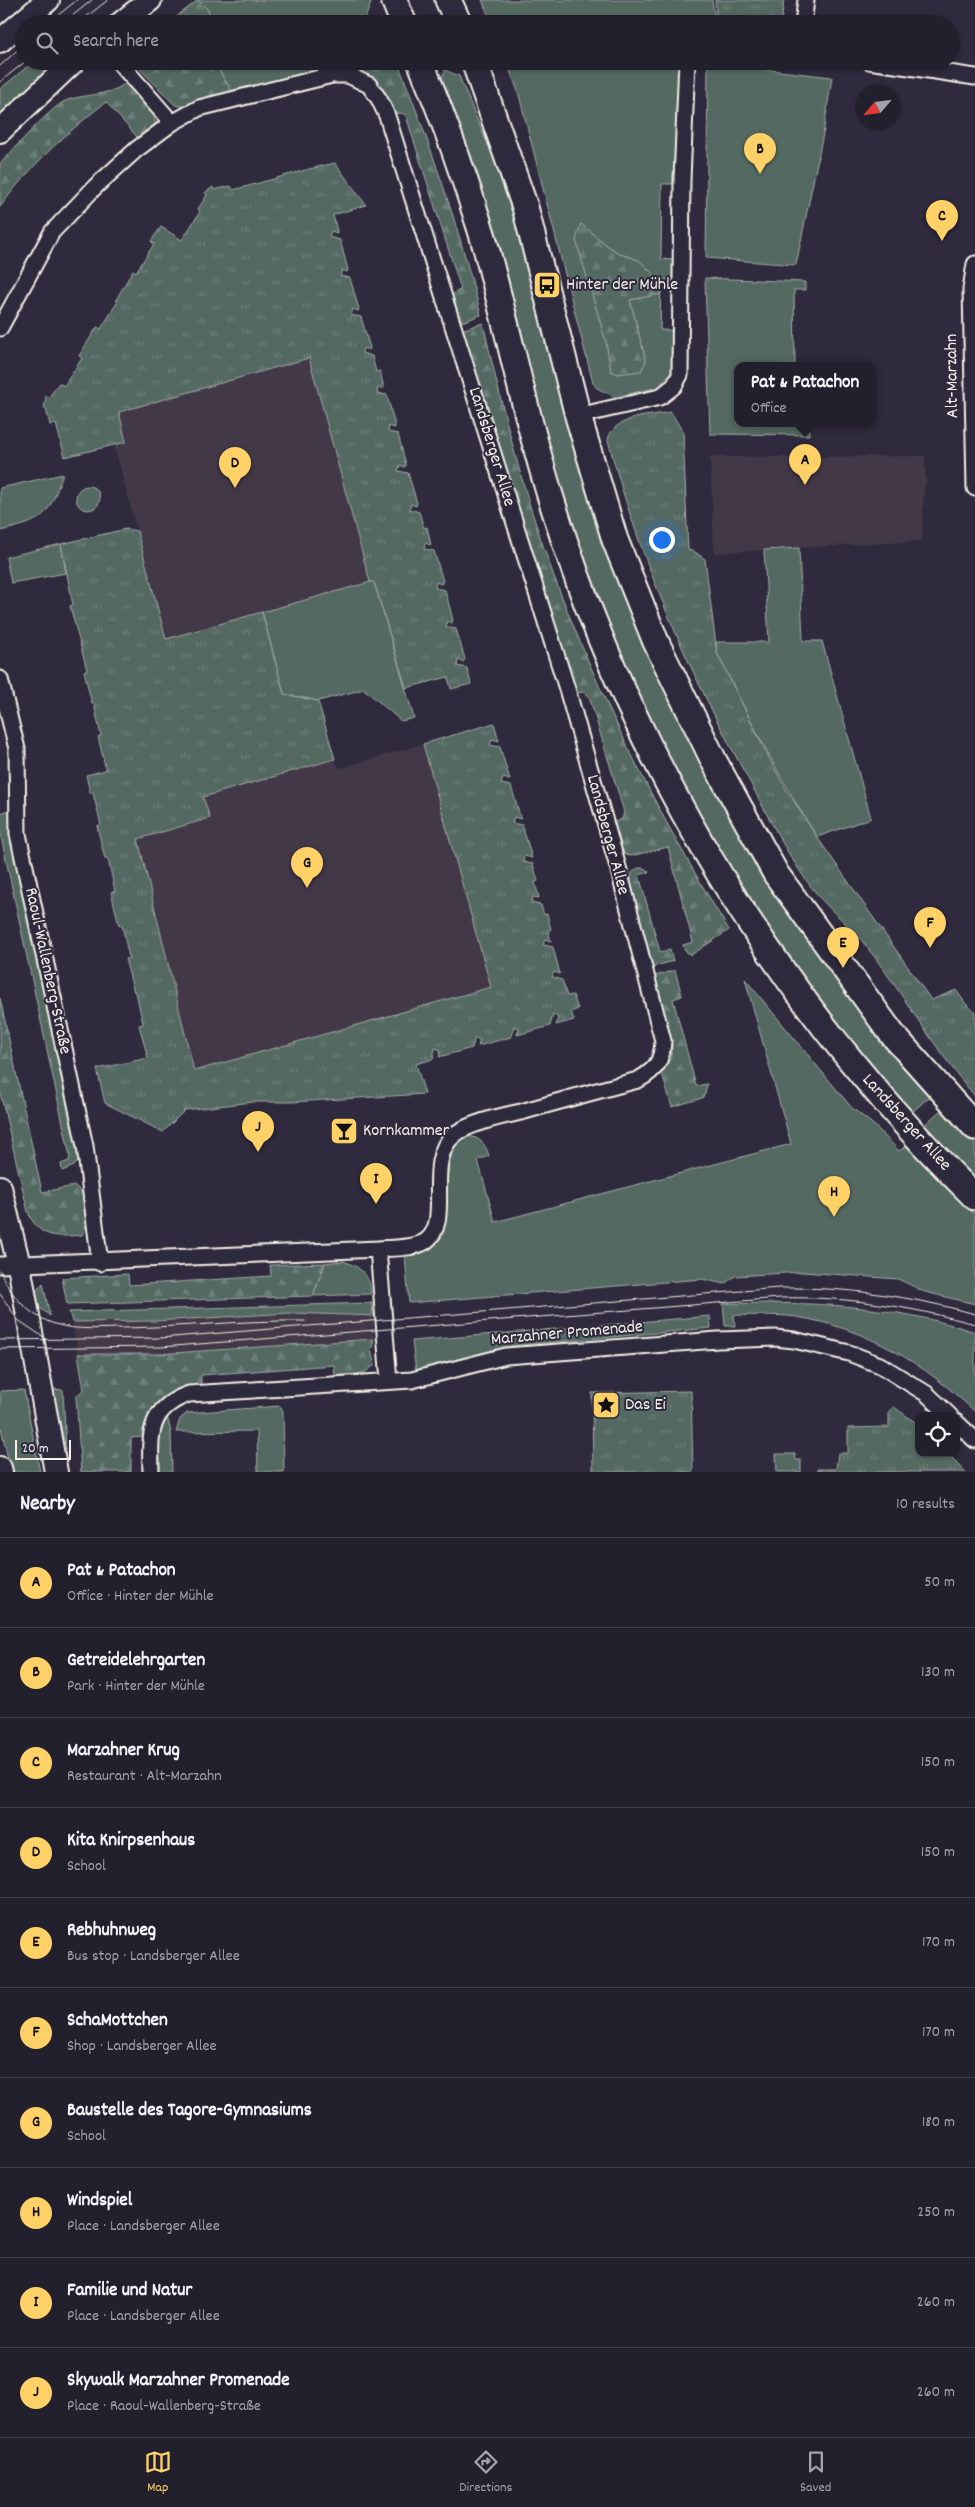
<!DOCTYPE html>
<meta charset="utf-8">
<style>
body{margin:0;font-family:Dekko,sans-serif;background:#2f2d3a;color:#f1f3f6}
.controls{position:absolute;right:15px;bottom:15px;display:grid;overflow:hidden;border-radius:10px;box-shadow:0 1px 4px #0004}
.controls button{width:45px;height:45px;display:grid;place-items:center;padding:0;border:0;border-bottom:1px solid #403e4a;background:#23202e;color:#f1f3f6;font:25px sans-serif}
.compass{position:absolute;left:855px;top:85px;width:45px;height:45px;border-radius:50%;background:#23202e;box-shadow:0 1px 4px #0004;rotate:242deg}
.scale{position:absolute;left:15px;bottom:12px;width:56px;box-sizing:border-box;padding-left:5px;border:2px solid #f4f1e8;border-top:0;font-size:14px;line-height:18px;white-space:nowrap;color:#f4f1e8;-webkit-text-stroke:4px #2f2a3d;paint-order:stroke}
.you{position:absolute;left:661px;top:539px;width:18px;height:18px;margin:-12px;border:4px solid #fff;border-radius:50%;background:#1a73e8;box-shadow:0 0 0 8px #1a73e833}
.badge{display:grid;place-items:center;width:32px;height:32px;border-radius:50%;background:#ffd166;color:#111;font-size:16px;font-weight:700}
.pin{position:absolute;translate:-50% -41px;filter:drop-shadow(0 1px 2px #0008)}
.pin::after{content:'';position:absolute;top:26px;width:18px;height:15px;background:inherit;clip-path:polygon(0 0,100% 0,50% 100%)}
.popup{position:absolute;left:734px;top:362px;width:142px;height:65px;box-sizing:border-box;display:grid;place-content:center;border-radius:10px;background:#23202e;filter:drop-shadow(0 1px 4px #0005);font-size:16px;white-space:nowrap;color:#a3a3aa}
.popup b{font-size:19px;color:#f1f3f6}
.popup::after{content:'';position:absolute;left:50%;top:100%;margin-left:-10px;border:10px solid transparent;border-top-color:#23202e}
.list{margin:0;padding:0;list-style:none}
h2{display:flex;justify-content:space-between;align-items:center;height:65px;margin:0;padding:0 20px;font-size:21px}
h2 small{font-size:16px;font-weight:400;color:#a3a3aa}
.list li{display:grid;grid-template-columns:32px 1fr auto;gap:15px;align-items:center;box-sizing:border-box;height:90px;padding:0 20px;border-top:1px solid #403e4a}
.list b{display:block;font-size:19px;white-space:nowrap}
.list p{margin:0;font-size:16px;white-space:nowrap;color:#a3a3aa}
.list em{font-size:16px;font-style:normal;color:#a3a3aa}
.icon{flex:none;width:28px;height:28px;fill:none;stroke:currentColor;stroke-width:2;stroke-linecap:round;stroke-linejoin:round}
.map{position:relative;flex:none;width:975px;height:1472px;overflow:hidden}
.search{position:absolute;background:#23202e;box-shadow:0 1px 4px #0004;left:15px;right:15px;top:15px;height:55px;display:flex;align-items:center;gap:12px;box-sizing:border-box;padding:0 18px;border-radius:28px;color:#a3a3aa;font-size:19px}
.sheet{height:965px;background:#23202e}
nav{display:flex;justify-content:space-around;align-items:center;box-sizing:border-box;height:70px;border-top:1px solid #403e4a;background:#23202e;font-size:14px;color:#a3a3aa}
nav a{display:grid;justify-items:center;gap:2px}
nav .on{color:#ffd166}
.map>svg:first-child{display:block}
.built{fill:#423747}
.green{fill:#546964;stroke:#a4ada6}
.forest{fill:url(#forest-firs);stroke:#a4ada6}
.park{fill:url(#park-tufts);stroke:#a4ada6}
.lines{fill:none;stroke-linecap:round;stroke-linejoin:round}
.minor-casing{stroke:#f4f1e8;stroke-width:19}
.secondary-casing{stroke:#f4f1e8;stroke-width:26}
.primary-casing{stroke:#f4f1e8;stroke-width:29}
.minor{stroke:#2f2a3d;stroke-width:15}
.secondary{stroke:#2f2a3d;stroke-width:22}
.primary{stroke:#2f2a3d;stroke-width:25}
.tram{stroke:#f4f1e8;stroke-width:1}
.labels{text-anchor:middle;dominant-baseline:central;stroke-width:4;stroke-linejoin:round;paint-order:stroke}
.poi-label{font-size:18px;fill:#f4f1e8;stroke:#2f2a3d;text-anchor:start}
.street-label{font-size:18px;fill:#f4f1e8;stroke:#2f2a3d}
</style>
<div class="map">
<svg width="975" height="1472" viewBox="0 0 975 1472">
<defs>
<pattern id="forest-firs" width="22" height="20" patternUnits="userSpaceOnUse" patternTransform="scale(1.25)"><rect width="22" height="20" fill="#546964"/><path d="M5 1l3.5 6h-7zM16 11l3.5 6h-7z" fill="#6d7f7a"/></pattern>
<pattern id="park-tufts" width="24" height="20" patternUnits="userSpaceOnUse" patternTransform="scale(1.25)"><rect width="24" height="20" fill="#546964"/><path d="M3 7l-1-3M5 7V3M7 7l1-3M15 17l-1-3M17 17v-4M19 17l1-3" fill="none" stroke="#6d7f7a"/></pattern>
</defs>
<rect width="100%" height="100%" fill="#2f2a3d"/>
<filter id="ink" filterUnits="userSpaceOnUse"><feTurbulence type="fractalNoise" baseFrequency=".02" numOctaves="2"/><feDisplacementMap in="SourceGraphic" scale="10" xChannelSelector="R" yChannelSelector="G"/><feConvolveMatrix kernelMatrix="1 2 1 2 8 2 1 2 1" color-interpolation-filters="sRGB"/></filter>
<g filter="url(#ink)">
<path class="built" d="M309,357L370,582L166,639L114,445L126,442L118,412Z
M925,456L926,486H924L922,541L714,553L710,457Z
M423,744L492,987L194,1071L138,839L209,818L202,797L335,759L339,768Z
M291,1313L373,1316L374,1339L159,1354H78L72,1322L155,1321Z"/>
<path class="green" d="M198,0H370L371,3L363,24H213L208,10Z
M482,0H712L716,24H492Z
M34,61H58L0,117V89Z
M217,61H349L348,64L233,93L220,72Z
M506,61H680L674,184H662L661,259L673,260V279L661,280L660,330H673L672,371L659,387L615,397L597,388L593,383L518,91Z
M708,63L832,77L824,129L796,265L706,258Z
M445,70L459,76L484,136L506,179L588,494L610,558L669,699L770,882L813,948L870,1024L931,1095L908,1116L866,1066L751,909L666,758L586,580L439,85Z
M705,278L805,282V290H794L795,366H738V424H809V435L710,434Z
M63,474C48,517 45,521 0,531V488Z
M76 498a12 12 0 1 1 24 0a12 12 0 1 1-24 0Z
M61,544L66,573L11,583L6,557Z
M799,548L803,641H822L871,818L817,837C779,778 748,716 717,653L716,642H769L764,550Z
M374,581L414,718L401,721L364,689L318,701L284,694L262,612Z
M11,810L12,842L78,1148L79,1160L74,1166L62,1171L61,1164L69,1161L70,1156L0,832V813Z
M745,979L852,1108L875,1126L899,1151L907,1146L975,1215V1304L925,1292L898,1279L803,1272L735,1276L724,1284L702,1279L409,1303L405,1256C419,1253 432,1248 441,1235C450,1221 438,1123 476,1138C484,1142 487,1149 489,1156L478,1160L495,1222L791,1144Z
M943,1108L975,1143V1186L920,1129Z
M343,1261C361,1267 370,1275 371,1294L313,1296L325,1263Z
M43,1283L50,1316L36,1305L34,1294Z
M372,1303L373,1316L291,1313L155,1321L72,1322L69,1312Z
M723,1304C807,1301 895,1305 975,1332V1412C926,1364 864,1327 796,1317C776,1314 754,1316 734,1315L735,1326H725Z
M710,1316L711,1328L511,1346L416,1371L412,1341Z
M53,1389L63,1390L66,1450Z
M24,1390L40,1472H11L0,1423V1391Z
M280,1406L283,1411L284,1472H258L257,1431L176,1432L180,1419L187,1413Z
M167,1416L171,1432L172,1472H160L159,1437Z
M776,1454H795L796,1460H801V1472H777Z"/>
<path class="forest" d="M198,0L208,10L213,24H167Z
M150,61H217L220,72L233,93L185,107L175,105L140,69Z
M361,61H397C431,145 459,228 481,315L459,323L450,296L461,289L406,116L402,113L392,114L373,79L358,71Z
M125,84C134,94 162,113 154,129C152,133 146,136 142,140L138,138L106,102C66,133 30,166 0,207V164C13,150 50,108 65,101C85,93 106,97 125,84Z
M581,224L608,246L620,254L639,260L661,282V294L630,300L646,361L641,371L618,374L611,371L606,342L576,240Z
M483,323C502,407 522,490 552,571C599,697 658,815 729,930L691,955L685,951L683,945L693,942L668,847L631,856L626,855L620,846L613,823L622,819L624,812L589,696L584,692L577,693L461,330Z
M638,868H644L649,872L639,875L660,952L670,949L673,961L653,967L630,885L632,873Z
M675,970L682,996L673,999L696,1086L707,1084L705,1094L702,1098L672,1107L662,1074L671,1057L672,1046L655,976Z
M0,998L42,1192L75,1186C88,1195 91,1222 82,1235C56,1237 39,1239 28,1212L0,1092Z
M325,1263L313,1296L67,1304L62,1278L128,1274L129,1285L271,1276L270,1265Z
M374,1339L371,1351L375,1365L364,1373L335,1376L334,1365L201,1375V1385C170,1385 146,1406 142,1437L131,1438V1472H81L76,1396L84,1390L78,1354H159Z"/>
<path class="park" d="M715,0H784L781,24H717Z
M335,163L366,205L333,215L337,231V233L331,231L329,237L340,240L348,270L347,272L342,270L340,276L350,278L359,309L358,311L353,309L351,315L361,317L370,348L369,350L363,348L362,353L372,356L376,372L380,371L384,388H378L377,393L387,395L395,426V428L389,426L388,432L398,434L406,465L405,467L400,465L398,471L408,473L417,503L416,506L411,504L409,509L419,512L424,528L427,527L431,545L425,543L424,549L434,551L443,581L441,584L436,582L435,588L445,590L453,620L452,623L447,621L446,627L456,629L465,659L463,662L458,660L457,666L467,668L471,684L451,689L448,677L406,688L374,582H370L309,358L119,412L126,442L65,457L56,424L50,425L46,409H44L46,396L49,397L59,383L64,386L82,358L79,356L97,327L101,329L118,301L116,300L133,270L136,272L154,244L151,241L161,227L182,240L200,212L198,209L207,195L205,193L213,187L214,190L231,186L233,190C268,181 298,171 335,163Z
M671,412L683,432L688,550L695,552L705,559L717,653L769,758L787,791L817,837L931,1000L956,990L966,1004L975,1012V1096C933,1048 902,991 863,942C850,926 833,913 820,898C792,865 771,822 751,784C690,675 640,561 608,440C613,416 650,416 671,412Z
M126,529L137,531L166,639L262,612L284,694L318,701L335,759L203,797L210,818L138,839L194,1071L491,987L423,744L494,723L499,741L492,739L490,745L500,747L510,780L503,778L501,784L511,786L521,819L514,817L512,823L522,825L532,858L524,856L523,862L533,864L538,881L535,882L539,898L533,897L531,903L541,905L544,915L547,914L551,929L548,931L551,941L545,939L543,945L553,947L560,974L554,972L552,977L562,980L567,996L573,995L578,1009L571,1012L574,1020L556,1025L558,1017L553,1015L550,1026L517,1035L519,1028L514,1026L511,1037L478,1046L480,1040L475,1038L472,1048L439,1057L441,1050L435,1048L433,1059L416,1064L425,1094L292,1102H252L185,1110L163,1132L105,1103L97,1069L148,1058L139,1025L143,1024L136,992H134L125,959L129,958L122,925H119L111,892L115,891L108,859H105L97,826L101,825L93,793H90L86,775L106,770L98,737L101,736L94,704H92L84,671L87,670L70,606L73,605L61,544Z
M691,1391L693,1472H593L592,1393Z
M894,1407L919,1425V1453H947L966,1472H821L817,1469H836L838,1453H848V1428L889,1427V1411Z"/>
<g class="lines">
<g class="minor-casing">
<path id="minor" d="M803,24L806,0
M118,61L172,123
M869,61L975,77
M975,264L971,289L975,488
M0,328L52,232L96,186L137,149L172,123L199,108L332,75H348L369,85L379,99L387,116L567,689L618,867L663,1041C662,1061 656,1070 638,1080C599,1090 560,1101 521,1112C503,1116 468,1123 454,1135C423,1161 453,1221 426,1241C414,1249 391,1248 378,1249L0,1265
M578,416L660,397L674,386L680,375L682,180L687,61
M0,679L17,749L18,834L85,1146L100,1263
M378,1249L389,1381
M956,1422L975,1440
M151,1472C150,1434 148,1408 189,1394L412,1380L506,1356L718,1340L775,1338L794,1340L849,1353L880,1365L927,1394L950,1416"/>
</g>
<g class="secondary-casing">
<path id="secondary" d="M120,24L150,0
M0,41L48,0
M0,131L74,61
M0,1187L19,1265L56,1472
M0,1468L1,1472"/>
</g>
<g class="primary-casing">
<path id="primary" d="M394,0L404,24
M448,0L459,24
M420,61C444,119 465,177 483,237C508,326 525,417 553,505C634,767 780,1005 975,1197
M474,61L525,207L578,416L615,540L656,642L715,763L776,874L892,1034L975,1127"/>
</g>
<use href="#minor" class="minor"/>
<use href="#secondary" class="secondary"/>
<use href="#primary" class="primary"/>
<path class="tram" d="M47,24L77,0
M62,24L92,0
M77,24L108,0
M0,66L24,44
M0,82L26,61
M0,1271C10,1295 29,1316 55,1324C77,1331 101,1328 123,1328C184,1327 244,1320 305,1321
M0,1294L18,1320L45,1338
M0,1340L160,1338L779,1288C846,1287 910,1296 975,1314
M0,1349L161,1347L780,1298C847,1296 911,1307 975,1324"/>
</g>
</g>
<defs>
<g id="bus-square" transform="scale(1.4375)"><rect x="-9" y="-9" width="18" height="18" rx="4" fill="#ffd166" stroke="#2f2a3d"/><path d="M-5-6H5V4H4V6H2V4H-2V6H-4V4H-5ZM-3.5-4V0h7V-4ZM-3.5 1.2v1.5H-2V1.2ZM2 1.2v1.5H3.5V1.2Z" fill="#111"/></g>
<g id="bar-square" transform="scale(1.4375)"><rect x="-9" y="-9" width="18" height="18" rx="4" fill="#ffd166" stroke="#2f2a3d"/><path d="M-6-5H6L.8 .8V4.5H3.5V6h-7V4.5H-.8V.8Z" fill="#111"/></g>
<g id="sight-square" transform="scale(1.4375)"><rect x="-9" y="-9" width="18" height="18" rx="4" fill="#ffd166" stroke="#2f2a3d"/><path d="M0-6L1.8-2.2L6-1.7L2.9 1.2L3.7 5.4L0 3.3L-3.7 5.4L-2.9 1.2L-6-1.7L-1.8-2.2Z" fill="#111"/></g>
</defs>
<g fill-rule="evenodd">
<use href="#bus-square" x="547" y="285"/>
<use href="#bar-square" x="344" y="1131"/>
<use href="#sight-square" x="606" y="1405"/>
</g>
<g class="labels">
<g class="poi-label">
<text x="566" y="285">Hinter der Mühle</text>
<text x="363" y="1131">Kornkammer</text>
<text x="625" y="1405">Das Ei</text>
</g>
<g class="street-label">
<text transform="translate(953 376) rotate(-91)">Alt-Marzahn</text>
<text transform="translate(491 447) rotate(73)">Landsberger Allee</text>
<text transform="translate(607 835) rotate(75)">Landsberger Allee</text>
<text transform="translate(47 971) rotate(78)">Raoul-Wallenberg-Straße</text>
<text transform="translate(906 1123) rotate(48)">Landsberger Allee</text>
<text transform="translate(567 1334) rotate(-5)">Marzahner Promenade</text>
</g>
</g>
</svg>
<div class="controls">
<button><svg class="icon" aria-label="locate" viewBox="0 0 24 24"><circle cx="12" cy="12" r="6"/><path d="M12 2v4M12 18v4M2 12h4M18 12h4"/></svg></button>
</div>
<svg class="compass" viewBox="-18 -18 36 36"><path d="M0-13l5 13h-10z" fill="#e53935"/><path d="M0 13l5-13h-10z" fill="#a3a3aa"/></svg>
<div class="scale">20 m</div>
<div class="you"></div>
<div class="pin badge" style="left:805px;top:485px">A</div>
<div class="popup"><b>Pat &amp; Patachon</b>Office</div>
<div class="pin badge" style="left:760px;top:174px">B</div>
<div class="pin badge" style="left:942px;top:241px">C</div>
<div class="pin badge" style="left:235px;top:488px">D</div>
<div class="pin badge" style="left:843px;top:968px">E</div>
<div class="pin badge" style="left:930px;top:948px">F</div>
<div class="pin badge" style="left:307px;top:888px">G</div>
<div class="pin badge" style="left:834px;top:1217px">H</div>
<div class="pin badge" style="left:376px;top:1204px">I</div>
<div class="pin badge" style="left:258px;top:1152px">J</div>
<div class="search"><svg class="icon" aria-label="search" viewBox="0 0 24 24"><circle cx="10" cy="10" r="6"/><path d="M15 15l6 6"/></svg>Search here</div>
</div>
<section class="sheet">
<h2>Nearby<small>10 results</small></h2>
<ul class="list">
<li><span class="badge">A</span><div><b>Pat &amp; Patachon</b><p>Office · Hinter der Mühle</p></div><em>50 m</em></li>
<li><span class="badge">B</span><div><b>Getreidelehrgarten</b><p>Park · Hinter der Mühle</p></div><em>130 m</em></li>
<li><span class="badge">C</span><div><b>Marzahner Krug</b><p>Restaurant · Alt-Marzahn</p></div><em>150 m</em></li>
<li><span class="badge">D</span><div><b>Kita Knirpsenhaus</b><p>School</p></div><em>150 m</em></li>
<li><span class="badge">E</span><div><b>Rebhuhnweg</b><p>Bus stop · Landsberger Allee</p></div><em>170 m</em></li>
<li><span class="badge">F</span><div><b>SchaMottchen</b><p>Shop · Landsberger Allee</p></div><em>170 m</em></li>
<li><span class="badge">G</span><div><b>Baustelle des Tagore-Gymnasiums</b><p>School</p></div><em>180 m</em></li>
<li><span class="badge">H</span><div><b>Windspiel</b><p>Place · Landsberger Allee</p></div><em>250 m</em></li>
<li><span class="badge">I</span><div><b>Familie und Natur</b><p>Place · Landsberger Allee</p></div><em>260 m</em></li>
<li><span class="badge">J</span><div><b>Skywalk Marzahner Promenade</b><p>Place · Raoul-Wallenberg-Straße</p></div><em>260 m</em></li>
</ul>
</section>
<nav>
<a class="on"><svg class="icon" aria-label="map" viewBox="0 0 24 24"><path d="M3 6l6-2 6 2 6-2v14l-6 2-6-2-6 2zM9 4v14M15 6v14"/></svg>Map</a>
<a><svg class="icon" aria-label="directions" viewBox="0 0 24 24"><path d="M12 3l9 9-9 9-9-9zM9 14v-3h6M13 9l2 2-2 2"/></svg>Directions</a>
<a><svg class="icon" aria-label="saved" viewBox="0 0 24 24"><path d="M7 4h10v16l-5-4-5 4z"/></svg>Saved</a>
</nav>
